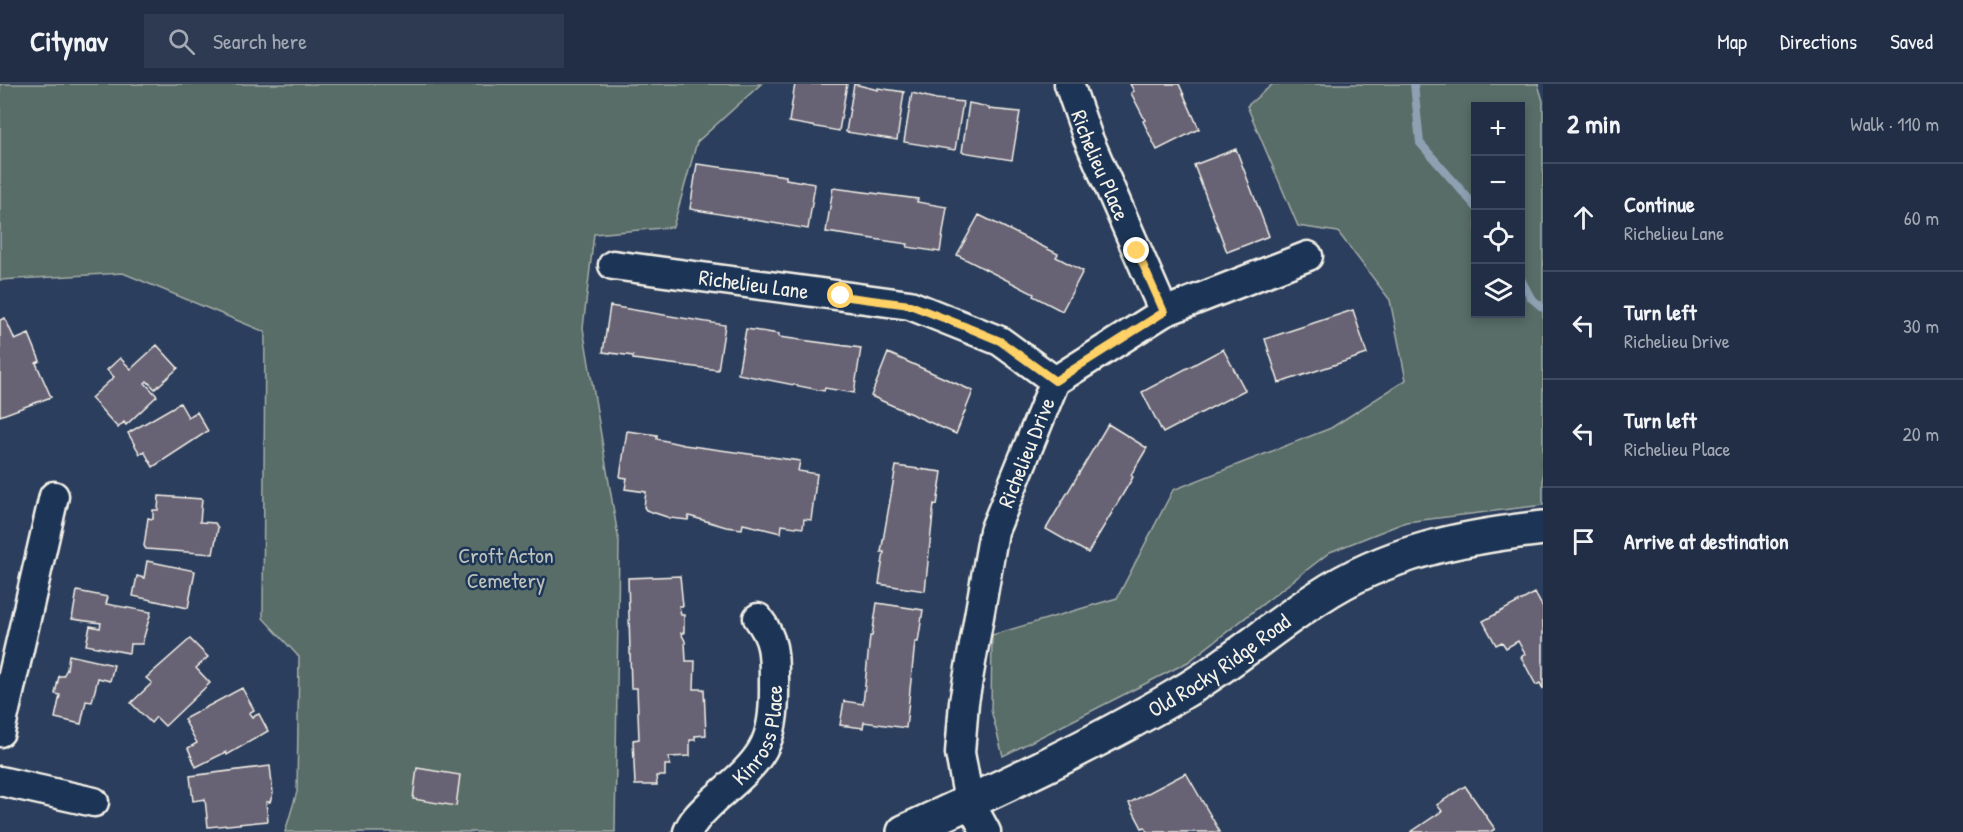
<!DOCTYPE html>
<meta charset="utf-8">
<style>
body{margin:0;font-family:"Patrick Hand",sans-serif;background:#2d3a51;color:#f1f3f6}
.controls{position:absolute;right:18px;top:18px;display:grid;overflow:hidden;border-radius:0px;box-shadow:0 3px 9px #0003}
.controls button{width:54px;height:54px;display:grid;place-items:center;padding:0;border:0;border-bottom:2px solid #3e4a5f;background:#212e46;color:#f1f3f6;font:30px sans-serif}
.stop{position:absolute;width:18px;height:18px;margin:-14px;border:4px solid #ffd166;border-radius:50%;background:#fff}
.stop.end{background:#ffd166;border-color:#fff;box-shadow:0 2px 6px #0008}
.list{margin:0;padding:0;list-style:none}
h2{display:flex;justify-content:space-between;align-items:center;height:78px;margin:0;padding:0 24px;font-size:26px}
h2 small{font-size:20px;font-weight:400;color:#a2a8b3}
.list li{display:grid;grid-template-columns:39px 1fr auto;gap:18px;align-items:center;box-sizing:border-box;height:108px;padding:0 24px;border-top:2px solid #3e4a5f}
.list b{display:block;font-size:22px;white-space:nowrap}
.list p{margin:0;font-size:20px;white-space:nowrap;color:#a2a8b3}
.list em{font-size:20px;font-style:normal;color:#a2a8b3}
.icon{flex:none;width:33px;height:33px;fill:none;stroke:currentColor;stroke-width:2;stroke-linecap:round;stroke-linejoin:round}
.map{position:relative;flex:none;width:1543px;height:748px;overflow:hidden}
header{display:flex;align-items:center;gap:36px;box-sizing:border-box;height:84px;padding:0 30px;background:#212e46;border-bottom:2px solid #3e4a5f}
header strong{font-size:28px}
nav{display:flex;gap:33px;margin-inline-start:auto;font-size:21px}
.search{width:420px;height:54px;background:#2d3a51;display:flex;align-items:center;gap:15px;box-sizing:border-box;padding:0 21px;border-radius:0px;color:#a2a8b3;font-size:22px}
main{display:flex}
aside{flex:1;background:#212e46}
.map>svg:first-child{display:block}
.green{fill:#586c67;stroke:#a6aea8;stroke-width:1.5;fill-rule:evenodd}
.lines{fill:none;stroke-linecap:round;stroke-linejoin:round}
.stream{stroke:#8da1b3;stroke-width:8}
.building{fill:#676275;stroke:#f4f1e8;stroke-width:1.5}
.street-casing{stroke:#f4f1e8;stroke-width:33}
.secondary-casing{stroke:#f4f1e8;stroke-width:38}
.street{stroke:#1d3557;stroke-width:28}
.secondary{stroke:#1d3557;stroke-width:33}
.route{stroke:#ffd166;stroke-width:8}
.labels{text-anchor:middle;dominant-baseline:central;stroke-width:5;stroke-linejoin:round;paint-order:stroke}
.street-label{font-size:22px;fill:#f4f1e8;stroke:#1d3557}
.park-label{font-size:22px;fill:#bdc2bb;stroke:#1d3557}
</style>
<header>
<strong>Citynav</strong>
<div class="search"><svg class="icon" aria-label="search" viewBox="0 0 24 24"><circle cx="10" cy="10" r="6"/><path d="M15 15l6 6"/></svg>Search here</div>
<nav><a>Map</a><a>Directions</a><a>Saved</a></nav>
</header>
<main>
<div class="map">
<svg width="1543" height="748" viewBox="0 0 1543 748">
<rect width="100%" height="100%" fill="#2c3e5d"/>
<filter id="ink" filterUnits="userSpaceOnUse"><feTurbulence type="fractalNoise" baseFrequency=".0167" numOctaves="2"/><feDisplacementMap in="SourceGraphic" scale="12" xChannelSelector="R" yChannelSelector="G"/><feConvolveMatrix kernelMatrix="1 2 1 2 8 2 1 2 1" color-interpolation-filters="sRGB"/></filter>
<g filter="url(#ink)">
<path class="green" d="M0,0H761L697,58L673,143L594,150L583,244L619,458L615,748H285L297,708L299,573L263,534L265,248L123,189L0,196Z
M1273,0H1538L1543,17V421L1406,438L1330,468L1188,578L1003,672L991,626L992,551L1117,514L1173,406L1331,344L1406,296L1390,216L1338,148L1298,142L1247,22ZM1520,22V230H1476V22Z"/>
<g class="lines">
<path class="stream" d="M1414,0L1420,59L1476,123
M1520,193L1531,214L1543,224"/>
</g>
<path class="building" d="M795,0H847L839,47L789,38Z
M854,0L878,6V4L904,8L897,56L846,48Z
M1130,0H1179L1199,45L1157,66L1143,37L1145,36L1131,9L1134,7Z
M912,9L936,15L963,18L955,66L904,58Z
M969,19L989,23V25L1020,28L1012,76L962,68Z
M1236,65L1269,152L1227,168L1194,81Z
M697,80L786,92V95L815,100L808,145L690,125Z
M833,104L918,115L917,118L947,123L940,168L907,163L908,160L826,148Z
M979,131L1058,170L1056,173L1083,187L1062,227L1033,212L1034,210L957,171Z
M610,222L725,241L718,286L633,275V272L603,268Z
M1353,226L1367,270L1279,299L1265,255Z
M5,234L15,256L29,250L40,277L36,279L51,313L0,332V236Z
M746,245L779,250V253L861,264L854,309L825,304L824,307L738,290Z
M157,261L178,284L155,305L147,297L145,299L157,312L126,341L124,338L118,344L91,314L114,293L107,286L120,274L131,285Z
M1223,265L1245,306L1163,349L1142,308Z
M888,269L973,307L956,350L871,312Z
M180,319L188,333L197,328L208,347L153,383L144,367L140,370L128,349Z
M1108,340L1147,364L1131,391L1133,393L1088,469L1046,445Z
M627,347L657,351V355L684,361L800,377L798,387L817,390L811,436L804,435L803,444L782,441L781,449L743,440L742,445L726,443L689,432L688,436L670,434L646,426L644,423L646,408L625,405L627,394L620,393Z
M896,382L942,388L937,421L934,420L925,507L879,500L884,468H881Z
M159,412L202,415L200,438L215,439L218,444L213,470L146,465L144,462L148,434L153,435V426H158Z
M147,477L195,487L188,524L133,512L137,492L144,494Z
M680,492L683,522H679L681,531H684V549H681L685,557L686,577H695L694,605H704L706,651L695,652V656H690V672L669,673L670,681H665V692H656L657,701H635L633,656L639,655L637,604H631L628,494Z
M77,507L108,513L106,520L151,528L142,560H130L129,569L86,561L90,542L100,544L101,539L72,535Z
M1535,509L1543,524V605L1540,599L1536,601L1521,573L1525,570L1518,557L1506,564L1502,558L1496,561L1483,537Z
M877,519L923,526L918,558H915L906,644L864,638L863,644L840,641L844,617L863,620L870,552H872Z
M190,555L208,573L196,584L210,599L165,642L156,633L151,639L131,619L152,599L146,594Z
M69,571L114,581L110,597L98,594L92,618L86,617L81,640L55,634L60,611L55,610L59,592H63L67,585Z
M242,604L254,626L249,629L252,633L259,630L268,647L227,671L226,668L196,683L188,664L197,659L184,635Z
M270,682L273,709L270,718H266L268,737L208,743L205,715L193,717L190,692Z
M417,684L460,691L456,722L413,715Z
M1186,689L1220,748H1147L1145,743L1142,744L1129,719Z
M1465,702L1495,745L1490,748H1411L1442,727L1437,721Z"/>
<g class="lines">
<g class="street-casing">
<g id="street">
<path id="s1" d="M1069,0L1088,54L1164,228"/>
<path id="s2" d="M613,181L910,221L1000,257L1055,297"/>
<path d="M0,648L54,412"/>
<path d="M0,697L94,718"/>
<path id="s3" d="M688,748C693,735 704,726 714,716C761,675 775,664 774,599C774,572 775,556 758,534"/>
<path id="s4" d="M986,748L969,717L960,669L964,618L994,447L1055,297L1164,228L1308,172"/>
</g>
</g>
<g class="secondary-casing">
<g id="secondary">
<path id="s5" d="M904,748C998,705 1092,662 1181,609C1229,581 1272,543 1319,513C1387,468 1463,453 1543,444"/>
</g>
</g>
<use href="#street" class="street"/>
<use href="#secondary" class="secondary"/>
</g>
</g>
<g class="lines" filter="url(#ink)">
<path class="route" d="M841,212L910,221L964,242L1000,257L1055,297L1164,228L1137,167"/>
</g>
<g class="labels">
<g class="street-label">
<text stroke="none"><textPath href="#s1" startOffset="87">Richelieu Place</textPath></text>
<text stroke="none"><textPath href="#s2" startOffset="142">Richelieu Lane</textPath></text>
<text stroke="none"><textPath href="#s4" startOffset="394">Richelieu Drive</textPath></text>
<text stroke="none"><textPath href="#s5" startOffset="357">Old Rocky Ridge Road</textPath></text>
<text stroke="none"><textPath href="#s3" startOffset="124">Kinross Place</textPath></text>
</g>
<g class="park-label">
<text x="506" y="471">Croft Acton<tspan x="506" dy="25">Cemetery</tspan></text>
</g>
</g>
</svg>
<div class="controls">
<button>+</button>
<button>−</button>
<button><svg class="icon" aria-label="locate" viewBox="0 0 24 24"><circle cx="12" cy="12" r="6"/><path d="M12 2v4M12 18v4M2 12h4M18 12h4"/></svg></button>
<button><svg class="icon" aria-label="layers" viewBox="0 0 24 24"><path d="M12 4l9 5-9 5-9-5zM3 14l9 5 9-5"/></svg></button>
</div>
<div class="stop" style="left:841px;top:212px"></div>
<div class="stop end" style="left:1137px;top:167px"></div>
</div>
<aside>
<h2>2 min<small>Walk · 110 m</small></h2>
<ul class="list">
<li><svg class="icon" aria-label="ahead" viewBox="0 0 24 24"><path d="M12 20V5M6 11l6-6 6 6"/></svg><div><b>Continue</b><p>Richelieu Lane</p></div><em>60 m</em></li>
<li><svg class="icon" aria-label="left" viewBox="0 0 24 24"><path d="M17 20v-9H6M10 6l-5 5 5 5"/></svg><div><b>Turn left</b><p>Richelieu Drive</p></div><em>30 m</em></li>
<li><svg class="icon" aria-label="left" viewBox="0 0 24 24"><path d="M17 20v-9H6M10 6l-5 5 5 5"/></svg><div><b>Turn left</b><p>Richelieu Place</p></div><em>20 m</em></li>
<li><svg class="icon" aria-label="arrive" viewBox="0 0 24 24"><path d="M6 21V4h12l-3 4 3 4H6"/></svg><div><b>Arrive at destination</b></div></li>
</ul>
</aside>
</main>
